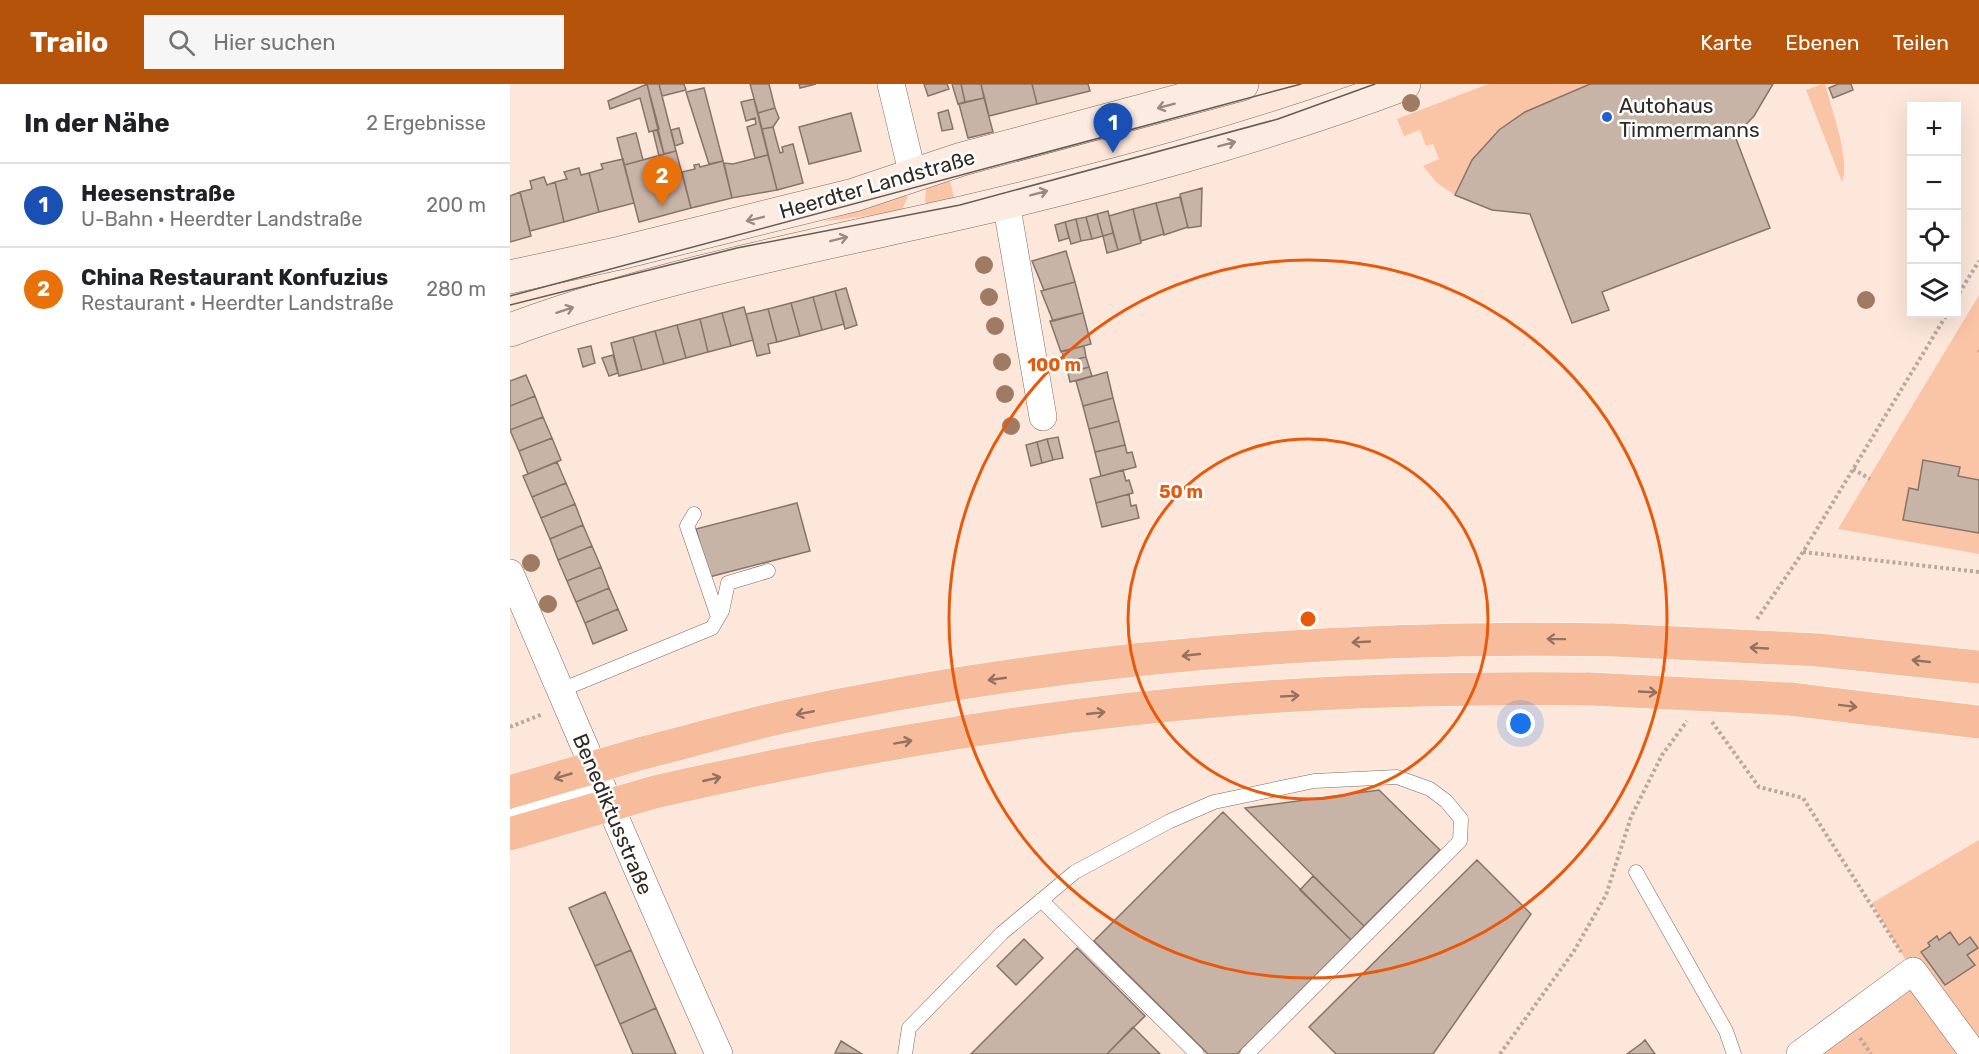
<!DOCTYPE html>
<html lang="de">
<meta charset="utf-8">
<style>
body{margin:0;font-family:Rubik,sans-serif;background:#f6f6f6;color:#202124}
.controls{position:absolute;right:18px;top:18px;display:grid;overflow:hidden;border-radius:0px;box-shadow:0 6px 24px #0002}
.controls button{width:54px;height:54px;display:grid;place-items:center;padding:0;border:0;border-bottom:2px solid #e0e0e0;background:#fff;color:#202124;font:30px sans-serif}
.you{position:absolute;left:1011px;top:640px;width:21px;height:21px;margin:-15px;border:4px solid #fff;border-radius:50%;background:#1a73e8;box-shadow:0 0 0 9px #1a73e833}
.badge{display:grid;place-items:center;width:39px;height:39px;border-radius:50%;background:#b45309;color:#fff;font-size:20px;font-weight:700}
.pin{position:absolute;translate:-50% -50px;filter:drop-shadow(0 2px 3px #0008)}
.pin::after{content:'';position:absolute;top:32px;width:21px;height:18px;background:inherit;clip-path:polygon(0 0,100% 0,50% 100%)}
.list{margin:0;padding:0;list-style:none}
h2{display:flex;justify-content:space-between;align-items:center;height:78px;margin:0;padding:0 24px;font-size:26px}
h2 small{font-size:20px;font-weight:400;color:#757577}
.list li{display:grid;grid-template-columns:39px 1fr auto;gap:18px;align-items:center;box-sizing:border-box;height:84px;padding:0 24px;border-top:2px solid #e0e0e0}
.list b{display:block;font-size:22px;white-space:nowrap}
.list p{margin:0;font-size:20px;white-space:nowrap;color:#757577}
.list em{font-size:20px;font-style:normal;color:#757577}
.icon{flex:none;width:33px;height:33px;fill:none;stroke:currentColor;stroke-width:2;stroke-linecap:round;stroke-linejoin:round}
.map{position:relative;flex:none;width:1469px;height:970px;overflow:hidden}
header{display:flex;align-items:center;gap:36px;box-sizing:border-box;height:84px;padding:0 30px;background:#b45309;color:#fff}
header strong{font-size:28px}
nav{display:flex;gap:33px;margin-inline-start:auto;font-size:21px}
.search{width:420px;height:54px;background:#f6f6f6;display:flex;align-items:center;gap:15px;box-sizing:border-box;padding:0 21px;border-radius:0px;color:#757577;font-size:22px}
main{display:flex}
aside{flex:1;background:#fff}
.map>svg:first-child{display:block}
.green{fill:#fac4a6}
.building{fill:#c8b3a7;stroke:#877469;stroke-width:1.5}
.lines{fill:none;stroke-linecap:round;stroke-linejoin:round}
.lane-casing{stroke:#7e6a60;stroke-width:15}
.street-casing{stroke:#7e6a60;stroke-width:28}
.secondary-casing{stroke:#7e6a60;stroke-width:34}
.highway-casing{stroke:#fff;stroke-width:34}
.path{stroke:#baa89f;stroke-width:4;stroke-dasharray:3 3;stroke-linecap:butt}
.lane{stroke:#fff;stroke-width:14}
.street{stroke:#fff;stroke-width:27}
.secondary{stroke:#fcebe1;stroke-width:33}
.highway{stroke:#f6bc9b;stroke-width:33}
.tram{stroke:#675b54;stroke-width:1.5}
.highway-bridge-casing{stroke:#fff;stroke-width:34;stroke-linecap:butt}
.highway-bridge{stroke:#f6bc9b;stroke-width:33}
.tree{fill:#a07b63}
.oneway{stroke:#968a82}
.oneway2{stroke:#947260}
.ring{fill:none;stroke:#e8590c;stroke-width:3}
.poi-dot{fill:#235fcb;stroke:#fff;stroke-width:2}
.labels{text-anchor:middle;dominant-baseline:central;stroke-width:5;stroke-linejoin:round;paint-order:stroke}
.poi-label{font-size:21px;fill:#312924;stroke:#fff;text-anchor:start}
.street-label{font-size:21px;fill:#312924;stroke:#fff}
.centre{fill:#e8590c;stroke:#fff;stroke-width:3}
.ring-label{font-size:18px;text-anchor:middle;font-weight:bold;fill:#e8590c;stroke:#fff;stroke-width:5;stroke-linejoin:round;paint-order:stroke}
</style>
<header>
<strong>Trailo</strong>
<div class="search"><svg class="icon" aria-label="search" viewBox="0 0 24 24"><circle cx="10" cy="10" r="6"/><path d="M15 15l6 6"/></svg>Hier suchen</div>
<nav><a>Karte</a><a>Ebenen</a><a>Teilen</a></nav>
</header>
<main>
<aside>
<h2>In der Nähe<small>2 Ergebnisse</small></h2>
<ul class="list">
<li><span class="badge" style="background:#1a4fb4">1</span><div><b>Heesenstraße</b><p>U-Bahn · Heerdter Landstraße</p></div><em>200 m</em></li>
<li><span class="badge" style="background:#e8710a">2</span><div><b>China Restaurant Konfuzius</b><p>Restaurant · Heerdter Landstraße</p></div><em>280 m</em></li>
</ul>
</aside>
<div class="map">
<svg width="1469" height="970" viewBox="0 0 1469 970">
<rect width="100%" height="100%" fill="#fde7db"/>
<path class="green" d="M978,0H1080C1021,23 968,48 945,111L927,99L913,82L929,75L923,60L916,62L910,46L894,52L887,35Z
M1312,0H1315C1321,23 1341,77 1332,98L1296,6Z
M440,97L445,117L417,122L415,117L416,105Z
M394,111L398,113L391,127L312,138Z
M1469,211V470L1328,445Z
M1469,756V970H1301L1402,887L1362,819Z"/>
<path class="building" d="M137,0H149L166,67L154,70Z
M137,0L149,45L139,48L130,14L100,25L98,17Z
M149,0H174L176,6L152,12Z
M240,0H259L265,24L248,29Z
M289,0H306L290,4Z
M414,0H437L439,5L418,12Z
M442,0H451L455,18L448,20Z
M451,0H471L474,14L455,18Z
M471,0H522L527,20L479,32Z
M522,0H578L580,7L527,20Z
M1080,0H1263L1244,32L1225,52L1260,144L1092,208L1099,226L1062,239L1020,130L982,126L945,111L962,76L989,46L1015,28Z
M1328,0H1341L1343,6L1323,14L1319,4Z
M194,4L213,77L199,80L176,8Z
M474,14L483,48L458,54L449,20Z
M244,15L258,71L245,74L237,43L246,40L245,34L236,37L231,18Z
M265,24L269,34L263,43L252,45L248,29Z
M438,26L443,45L432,47L428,29Z
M341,29L351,67L299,80L289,43Z
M263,43L270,69L273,68L272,63L283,60L293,99L267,106L252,45Z
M169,44L173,59L165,62L161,46Z
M147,46L154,70L149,72L143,47Z
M126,49L133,76L114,81L107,54Z
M166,67L181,124L129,138L114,81Z
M258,71L267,106L222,114L214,79L223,80Z
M113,75L124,119L89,128L79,89L93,85L91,80Z
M213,77L222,114L181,124L172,88L185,85L184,81L189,80L190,83Z
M69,84L71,91L79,89L89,128L54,138L45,98L57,95L54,88Z
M34,93L37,101L45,98L54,138L20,147L10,108L22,105L20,97Z
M692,104L691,142L678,144L670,110Z
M10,108L21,152L0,158V112Z
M670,113L678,143L654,151L646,119Z
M646,119L654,150L631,157L623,125Z
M623,125L631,159L608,166L599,132Z
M598,127L603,149L593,152L587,130Z
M587,130L593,152L582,155L576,133Z
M576,133L582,155L571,157L566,135Z
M566,135L571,157L561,160L555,138Z
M555,138L559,154L549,157L545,141Z
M603,149L608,166L597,169L593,152Z
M556,167L565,198L534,206L522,177Z
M565,198L573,229L543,237L531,207Z
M336,204L347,241L335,245L325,207Z
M325,207L334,240L312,246L303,213Z
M303,213L312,246L290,252L281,219Z
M281,219L290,252L267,258L258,225Z
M234,223L243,256L221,262L212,229Z
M258,225L267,258L258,260L260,269L247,272L236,230Z
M212,229L221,262L198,268L190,235Z
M573,229L581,260L551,268L540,237Z
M190,235L198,268L176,274L167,241Z
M167,241L176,274L154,280L145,247Z
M145,247L154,280L132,286L123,253Z
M123,253L132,286L109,292L101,259Z
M81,262L85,279L73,283L68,265Z
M574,262L576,273L555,278L552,267Z
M103,271L108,289L99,292L92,274Z
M576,273L579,283L558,289L555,278Z
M579,283L582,292L560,298L558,289Z
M597,288L603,314L573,322L566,297Z
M16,291L25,312L0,322V297Z
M25,312L33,333L0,346V322Z
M603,314L609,337L579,345L573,322Z
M33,333L42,354L9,367L0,346Z
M609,337L615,361L585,368L579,345Z
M548,353L553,374L543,376L537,355Z
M42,354L51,376L18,390L9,367Z
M537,355L543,376L532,379L527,358Z
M527,358L532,379L521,382L516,361Z
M615,361L617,369L622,368L626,383L591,392L585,368Z
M1413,376L1450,383L1448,392L1469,396V449L1393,436L1399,404L1408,406Z
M47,378L56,399L22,413L13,392Z
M613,386L616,397L619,396L623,409L586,419L580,395Z
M56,399L65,420L31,434L22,413Z
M619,410L621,422L626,421L629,434L592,443L586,419Z
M287,419L300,467L199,493L186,445Z
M65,420L73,441L40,455L31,434Z
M73,441L82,462L48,476L40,455Z
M82,462L91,483L57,497L48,476Z
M91,483L99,504L66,518L57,497Z
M99,504L108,525L75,539L66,518Z
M108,525L117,546L83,560L75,539Z
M869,706L930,766L854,842L735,724Z
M713,728L841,856L727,970H698L584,857Z
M967,776L1021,830L923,970H826L799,943Z
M803,792L854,842L841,856L790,806Z
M95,808L121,866L85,882L59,824Z
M1440,848L1449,861L1460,853L1468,864L1457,871L1465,881L1435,901L1411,868L1420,862L1418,859L1427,852L1429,856Z
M514,855L533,874L506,901L487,882Z
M567,864L635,932L597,970H461Z
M121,866L146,924L110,940L85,882Z
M146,924L166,970H123L110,940Z
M623,943L650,970H597Z
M1135,956L1145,970H1117L1132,959Z
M331,957L352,970L325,969Z"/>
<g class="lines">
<g class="lane-casing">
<path id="lane" d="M184,430L177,442L208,533
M51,606L202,544L212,527L218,499L258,487
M0,732L93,702
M1126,788L1216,947L1224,970
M531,816L687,970
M395,970L399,944L492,849L565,788L660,737L704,718L804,697L887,693L920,705L936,717L951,735L950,757L737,970"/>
</g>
<g class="street-casing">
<path id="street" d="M381,0L403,92
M496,118L533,333
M0,489C69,649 137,810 209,970
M1290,970L1403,887L1464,970"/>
</g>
<g class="secondary-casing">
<path id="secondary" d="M0,193L110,169L344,111L452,75L732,0
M0,246C145,192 300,163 451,129C601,94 750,54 894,0"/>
</g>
<g class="highway-casing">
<path id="highway" d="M1308,566L1469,583
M1280,615L1469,638
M129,670C177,658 225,644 273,633C545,573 826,551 1104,556
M145,708C337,664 532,630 729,615C846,606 963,604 1080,605
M0,750L58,733"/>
</g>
<path class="path" d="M1446,214L1469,177
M1468,268L1469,267
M1343,385L1360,395
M1293,468L1469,488
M1247,535L1293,468L1437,230
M1202,638L1249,703L1293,714L1391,868
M0,643L33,630
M1350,954L1361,970
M990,970L1064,867L1096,811L1121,733L1152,671L1177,637"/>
<use href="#lane" class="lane"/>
<use href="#street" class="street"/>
<use href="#secondary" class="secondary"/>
<use href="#highway" class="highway"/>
<path class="tram" d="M0,212L791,0
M0,221L227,164L450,121L768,35L865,0"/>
<g class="highway-bridge-casing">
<path id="highway-bridge" d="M1104,556L1308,566
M1080,605L1280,615
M0,708L129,670
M58,733L145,708"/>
</g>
<use href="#highway-bridge" class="highway-bridge"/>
</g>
<g class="tree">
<circle cx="901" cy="19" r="9"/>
<circle cx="474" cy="181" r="9"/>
<circle cx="479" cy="213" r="9"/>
<circle cx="1356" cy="216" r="9"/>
<circle cx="485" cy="242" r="9"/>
<circle cx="492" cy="278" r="9"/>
<circle cx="495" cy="310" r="9"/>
<circle cx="501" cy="342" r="9"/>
<circle cx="21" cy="479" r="9"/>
<circle cx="38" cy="520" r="9"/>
</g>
<defs><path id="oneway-shaft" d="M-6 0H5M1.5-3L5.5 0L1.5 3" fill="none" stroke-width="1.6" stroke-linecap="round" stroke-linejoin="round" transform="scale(1.5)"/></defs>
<g class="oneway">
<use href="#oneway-shaft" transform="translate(656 22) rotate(165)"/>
<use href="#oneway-shaft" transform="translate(717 60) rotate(-15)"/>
<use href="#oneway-shaft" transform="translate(529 109) rotate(-15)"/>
<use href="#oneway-shaft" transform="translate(245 135) rotate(166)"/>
<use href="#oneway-shaft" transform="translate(329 155) rotate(-14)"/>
<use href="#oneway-shaft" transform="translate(55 226) rotate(-18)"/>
</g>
<g class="oneway2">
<use href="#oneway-shaft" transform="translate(1046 555) rotate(-179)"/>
<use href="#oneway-shaft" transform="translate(851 558) rotate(177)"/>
<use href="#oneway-shaft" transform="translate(1249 564) rotate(-177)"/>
<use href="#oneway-shaft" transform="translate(681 571) rotate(174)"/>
<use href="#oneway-shaft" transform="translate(1411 577) rotate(-174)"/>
<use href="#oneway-shaft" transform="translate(487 595) rotate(172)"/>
<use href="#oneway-shaft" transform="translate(1138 608) rotate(3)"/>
<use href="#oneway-shaft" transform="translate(780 612) rotate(-3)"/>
<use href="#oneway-shaft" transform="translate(1338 622) rotate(7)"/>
<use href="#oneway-shaft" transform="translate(295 629) rotate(169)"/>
<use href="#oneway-shaft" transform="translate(586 629) rotate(-6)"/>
<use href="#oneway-shaft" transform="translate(393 658) rotate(-10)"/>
<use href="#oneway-shaft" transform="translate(53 692) rotate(164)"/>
<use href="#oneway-shaft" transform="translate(202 695) rotate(-13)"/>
</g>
<g class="ring">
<circle cx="798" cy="535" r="180"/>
<circle cx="798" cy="535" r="359"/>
</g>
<circle class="poi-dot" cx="1097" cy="33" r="6"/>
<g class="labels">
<g class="poi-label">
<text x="1109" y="21">Autohaus<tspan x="1109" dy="24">Timmermanns</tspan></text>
</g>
<g class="street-label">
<text transform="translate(367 100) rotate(-16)">Heerdter Landstraße</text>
<text transform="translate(103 730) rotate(67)">Benediktusstraße</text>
</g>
</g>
<circle cx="798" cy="535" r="9" class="centre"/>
<g class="ring-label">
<text x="544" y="287">100 m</text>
<text x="671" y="414">50 m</text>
</g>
</svg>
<div class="controls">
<button>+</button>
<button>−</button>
<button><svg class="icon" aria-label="locate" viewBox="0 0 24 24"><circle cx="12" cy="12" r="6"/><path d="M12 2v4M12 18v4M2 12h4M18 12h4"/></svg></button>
<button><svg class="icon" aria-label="layers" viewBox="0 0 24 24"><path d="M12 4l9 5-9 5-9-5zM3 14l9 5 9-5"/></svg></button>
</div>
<div class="you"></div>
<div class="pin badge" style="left:603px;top:69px;background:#1a4fb4">1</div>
<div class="pin badge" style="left:152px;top:122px;background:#e8710a">2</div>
</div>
</main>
